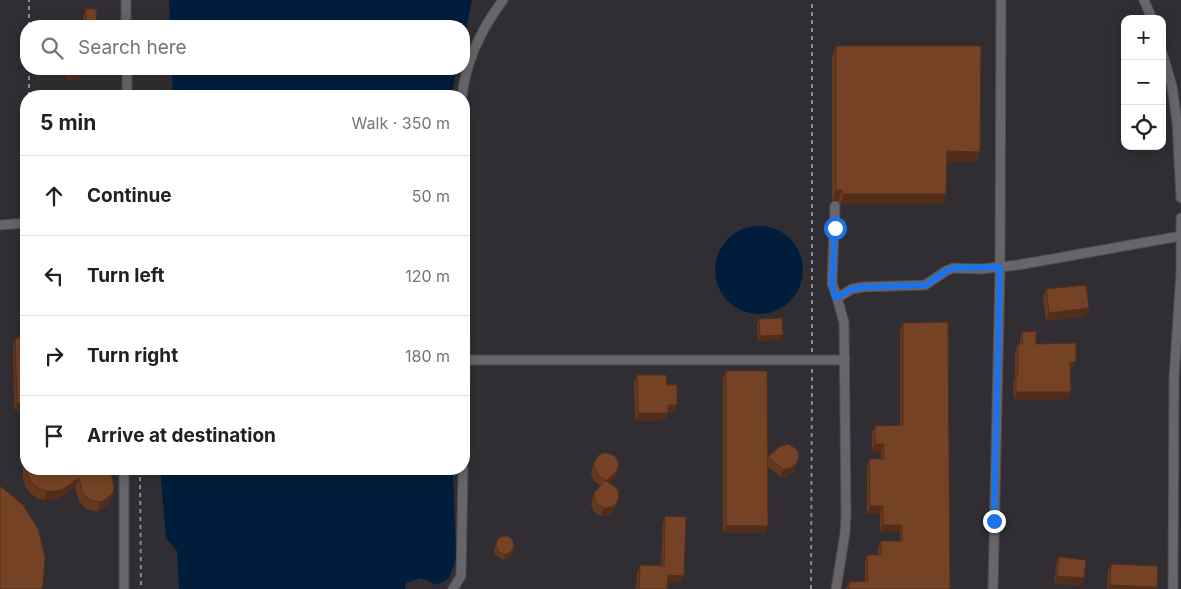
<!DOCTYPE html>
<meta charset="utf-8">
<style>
body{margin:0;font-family:Inter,sans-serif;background:#f6f6f6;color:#202124}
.controls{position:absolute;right:15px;top:15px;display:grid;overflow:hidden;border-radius:10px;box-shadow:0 2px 12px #0003}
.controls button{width:45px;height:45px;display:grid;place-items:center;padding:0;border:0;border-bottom:1px solid #e0e0e0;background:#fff;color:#202124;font:25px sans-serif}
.stop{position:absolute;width:15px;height:15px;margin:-11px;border:4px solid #1a73e8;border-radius:50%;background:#fff}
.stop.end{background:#1a73e8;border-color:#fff;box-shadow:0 1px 5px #0008}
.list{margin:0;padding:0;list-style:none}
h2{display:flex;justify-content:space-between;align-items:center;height:65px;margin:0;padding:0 20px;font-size:21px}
h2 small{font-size:16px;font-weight:400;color:#757577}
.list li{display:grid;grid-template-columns:32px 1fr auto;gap:15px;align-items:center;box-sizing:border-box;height:80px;padding:0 20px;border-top:1px solid #e0e0e0}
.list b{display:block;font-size:19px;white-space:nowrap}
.list em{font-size:16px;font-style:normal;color:#757577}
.icon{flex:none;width:28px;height:28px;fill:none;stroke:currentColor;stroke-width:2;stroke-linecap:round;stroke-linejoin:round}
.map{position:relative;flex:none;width:1181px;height:589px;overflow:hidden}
.search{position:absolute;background:#fff;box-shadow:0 2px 12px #0003;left:20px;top:20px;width:450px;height:55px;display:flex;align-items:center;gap:12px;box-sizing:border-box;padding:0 18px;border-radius:20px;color:#757577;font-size:19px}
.panel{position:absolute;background:#fff;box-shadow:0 2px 12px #0003;left:20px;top:90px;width:450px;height:385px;border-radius:20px}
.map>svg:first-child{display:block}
.water{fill:#001e3b}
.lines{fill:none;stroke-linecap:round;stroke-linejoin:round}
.minor-casing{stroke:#4d4b4e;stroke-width:11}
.path{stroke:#8d8b8e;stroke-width:2;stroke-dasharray:4 4;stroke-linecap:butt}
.minor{stroke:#68656a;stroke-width:9}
.wall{fill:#653920}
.shaded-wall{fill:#522e1a}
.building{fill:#754225;stroke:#522e1a}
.route{stroke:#1a73e8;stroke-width:6}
</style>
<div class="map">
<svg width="1181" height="589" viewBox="0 0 1181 589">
<rect width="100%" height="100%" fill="#302e32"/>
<path class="water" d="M169,0H472L464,41V26H170Z
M172,69H457L451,96H173Z
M715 270a44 44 0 1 1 88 0a44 44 0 1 1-88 0Z
M160,469H453L456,559L449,578L437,585L421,578L406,583L405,589H179L177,551L166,538Z"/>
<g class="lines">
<g class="minor-casing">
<path id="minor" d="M1144,0L1152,19
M126,26V0
M1162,52L1172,86L1177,122L1181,198
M127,69V96
M462,96C466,61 482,28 503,0
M835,206L832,283L837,298
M0,225L26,223
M464,297L465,360L464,427
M465,360H845
M124,469V589
M453,589L461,576L463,469
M836,589L845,533L846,514L844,322L837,298L852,289L863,287L925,285L946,271L953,268L980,269L1018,265L1181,236
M993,589L1000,267L1001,0
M1173,589L1174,378L1181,272V218"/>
</g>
<path class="path" d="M29,26V0
M29,96V69
M812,352V0
M140,469L141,589
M811,589L812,369"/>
<use href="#minor" class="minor"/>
</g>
<path class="wall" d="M86,9L97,26H83V16Z
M836,46L977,162H947L943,204H841L838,201H832V56Z
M67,69H99L97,75L81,74L79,80H67Z
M1046,289L1089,308L1086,316L1046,321L1043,297Z
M759,319L781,340L758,341L757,324Z
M903,323L950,589H846L849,582L865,581V562L867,555H878V548L881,541H900V532H880V514H867V467L869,459H881V452H872V433L875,426L900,425V330Z
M1022,332L1036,344L1073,369H1070L1071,392L1068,399L1014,400L1013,383L1015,377V352L1018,344H1020V339Z
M15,338L22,410H14L13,346Z
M726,371L768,458L794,471L788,476L781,477L768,467V526L765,533H723V378Z
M637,375L667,385L674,412H668L665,420L635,421L634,383Z
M26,460L103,470L110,502L102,509L97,511L86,509L79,501L75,487L60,498L52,500H44L36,498L30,493L25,486L23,478V470Z
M594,462L617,471L615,479L609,483L619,498L616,506L612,513L609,515L601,516L594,512L591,505L592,500L594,493L600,486L594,481L591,474Z
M665,516L684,576L681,583H667V589H636L637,573L640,565L661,566L663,524Z
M496,544L513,552L509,558L503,560L495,555L494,549Z
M1059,557L1081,586L1054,583L1056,565Z
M1111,564L1157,587L1156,589H1107L1108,571Z"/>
<path class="shaded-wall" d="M81,69H99L97,75L81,74L79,80H67L69,73Z
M947,151L980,152L977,162H943Z
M842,190L838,201H832L836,191Z
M844,194H946L943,204H841Z
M1089,308L1086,316L1046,321L1049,313Z
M783,335L781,340L758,341L760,336Z
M1070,362H1076L1073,369H1068Z
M1016,392H1071L1068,399L1014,400Z
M17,403H24L22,410H14Z
M668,405H677L674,412L665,413Z
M638,413H668L665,420L635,421Z
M875,444H884L881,452H872Z
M797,463L794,471L788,476L781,477L783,469Z
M617,471L615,479L603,488L606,481Z
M79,478L75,487L60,498L52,500H44L47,491Z
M113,493L110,502L102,509L97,511L100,502Z
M619,498L616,506L612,513L609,515L601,516L604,508Z
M870,506H883L880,514H867Z
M883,525H902L900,532H880Z
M726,526H768L765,533H723Z
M515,547L509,558L503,560L505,555Z
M668,575L684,576L681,583H665Z
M1057,576L1084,578L1081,586L1054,583Z
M1110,585L1157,587L1156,589H1108Z"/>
<path class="building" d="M86,9H96L97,26H86Z
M836,46H981L980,152L947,151L946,194H844L842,190L836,191Z
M69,69H82V73H69Z
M1086,285L1089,308L1049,313L1046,289Z
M782,318L783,335L760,336L759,319Z
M948,322L950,589H849V582L868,581L867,555H881V541H902V525H883V506H870L869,459H884V444H875V426L903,425V323Z
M1036,331V344L1076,343V362H1070L1071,392H1016V375H1018V344H1023L1022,332Z
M15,338H23L24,403H17Z
M726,371H767L768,526H726Z
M637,375H666L667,385H677V405H668V413H638Z
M788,444L795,448L798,452L799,456L797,463L791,468L783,469L768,457L779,447Z
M603,453H607L615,456L619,464L617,471L606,481L597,474L594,466V462L599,455Z
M26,460V469H102L112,476L114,487L113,493L105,500L100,502L90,500L82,492L79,478L63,489L55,491H47L40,489L33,484L28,477L26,469Z
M605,480L615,487L618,490L619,498L615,505L612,507L604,508L597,504L594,497V493Z
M0,486L23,505L38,529L45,557L43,585L41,589H0Z
M665,516L686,517L684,576L668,575L667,589H639L640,565L664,566Z
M496 545a9 9 0 1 1 18 0a9 9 0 1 1-18 0Z
M1059,557L1086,560L1084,578L1057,576Z
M1111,564L1158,566L1157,587L1110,585Z"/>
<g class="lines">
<path class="route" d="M835,228L832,283L833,290L836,298L852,289L863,287L926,285L946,271L953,268L1000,267L994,521"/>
</g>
</svg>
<div class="controls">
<button>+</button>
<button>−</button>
<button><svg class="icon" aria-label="locate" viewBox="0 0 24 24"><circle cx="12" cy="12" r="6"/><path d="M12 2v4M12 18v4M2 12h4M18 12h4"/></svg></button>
</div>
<div class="stop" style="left:835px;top:228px"></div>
<div class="stop end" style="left:994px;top:521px"></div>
<div class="search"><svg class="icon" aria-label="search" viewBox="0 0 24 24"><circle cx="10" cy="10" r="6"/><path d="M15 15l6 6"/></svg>Search here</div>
<section class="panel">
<h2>5 min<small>Walk · 350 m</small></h2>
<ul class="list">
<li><svg class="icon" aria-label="ahead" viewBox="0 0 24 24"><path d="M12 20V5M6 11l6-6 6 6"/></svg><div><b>Continue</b></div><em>50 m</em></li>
<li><svg class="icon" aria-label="left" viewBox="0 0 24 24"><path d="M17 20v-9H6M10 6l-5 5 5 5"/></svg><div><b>Turn left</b></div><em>120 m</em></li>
<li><svg class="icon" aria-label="right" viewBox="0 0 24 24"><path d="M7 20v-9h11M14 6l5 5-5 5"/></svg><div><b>Turn right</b></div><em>180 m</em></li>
<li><svg class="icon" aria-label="arrive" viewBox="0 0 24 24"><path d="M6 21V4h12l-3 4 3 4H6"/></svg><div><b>Arrive at destination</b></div></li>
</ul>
</section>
</div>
